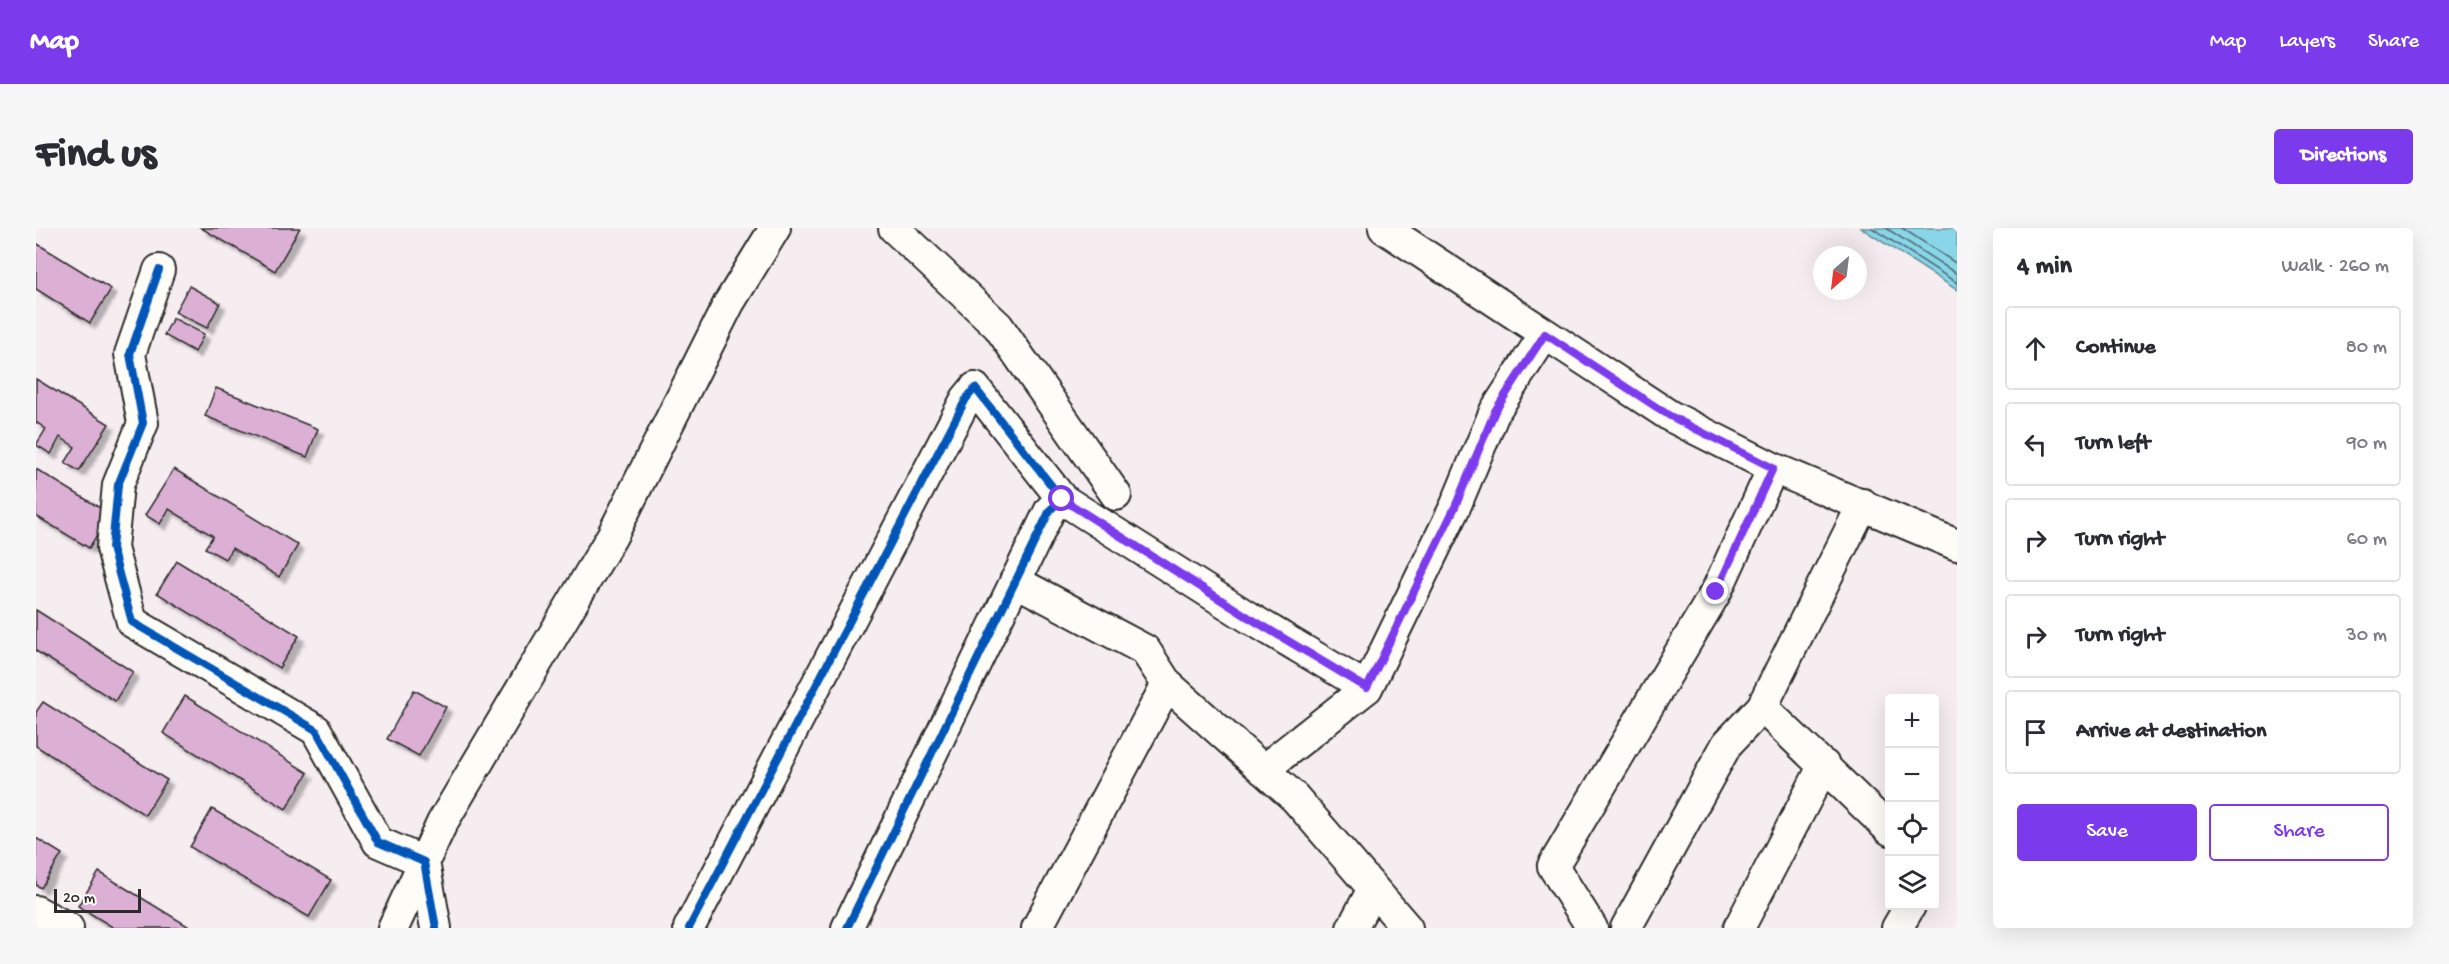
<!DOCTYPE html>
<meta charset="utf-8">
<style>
body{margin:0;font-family:"Gochi Hand",sans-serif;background:#f7f7f7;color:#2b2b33}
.controls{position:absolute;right:18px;bottom:18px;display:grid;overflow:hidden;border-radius:6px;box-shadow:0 6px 24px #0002}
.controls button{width:54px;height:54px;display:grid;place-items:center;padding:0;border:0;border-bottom:2px solid #e1e1e2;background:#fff;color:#2b2b33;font:30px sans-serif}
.compass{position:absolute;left:1777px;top:18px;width:54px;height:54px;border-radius:50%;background:#fff;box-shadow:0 6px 24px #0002;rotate:208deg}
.scale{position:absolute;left:18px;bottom:15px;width:87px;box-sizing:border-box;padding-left:6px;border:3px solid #2b2b2b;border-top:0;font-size:16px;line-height:21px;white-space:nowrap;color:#2b2b2b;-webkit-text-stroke:4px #fdfcf7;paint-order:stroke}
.stop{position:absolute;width:18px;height:18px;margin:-14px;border:4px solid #7c3aed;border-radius:50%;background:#fff}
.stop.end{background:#7c3aed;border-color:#fff;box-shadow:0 2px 6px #0008}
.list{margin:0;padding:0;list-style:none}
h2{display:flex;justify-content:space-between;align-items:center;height:78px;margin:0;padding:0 24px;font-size:26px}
h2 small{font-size:20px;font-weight:400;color:#7c7c81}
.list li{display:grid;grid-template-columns:39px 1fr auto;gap:18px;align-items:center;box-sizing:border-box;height:84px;margin:0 12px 12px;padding:0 12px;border:2px solid #e1e1e2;border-radius:6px}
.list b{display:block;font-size:22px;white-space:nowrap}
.list em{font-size:20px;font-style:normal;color:#7c7c81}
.actions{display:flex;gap:12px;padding:18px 24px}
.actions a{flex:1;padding:14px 0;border:2px solid #7c3aed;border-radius:6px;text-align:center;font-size:21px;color:#7c3aed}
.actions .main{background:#7c3aed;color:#fff}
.icon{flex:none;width:33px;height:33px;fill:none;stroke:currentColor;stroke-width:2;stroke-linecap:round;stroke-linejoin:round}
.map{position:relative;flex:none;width:1921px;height:700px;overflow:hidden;border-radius:6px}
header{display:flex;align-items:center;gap:36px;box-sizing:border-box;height:84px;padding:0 30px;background:#7c3aed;color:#fff}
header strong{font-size:28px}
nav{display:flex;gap:33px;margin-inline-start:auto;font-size:21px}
.intro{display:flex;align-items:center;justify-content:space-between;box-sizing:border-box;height:144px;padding:0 36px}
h1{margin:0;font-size:42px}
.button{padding:15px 27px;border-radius:6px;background:#7c3aed;color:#fff;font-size:21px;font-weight:700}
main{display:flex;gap:36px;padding:0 36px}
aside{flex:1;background:#fff;border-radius:6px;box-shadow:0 6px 24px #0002}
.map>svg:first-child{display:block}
.water{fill:#89d6e8;stroke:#63929c;stroke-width:1.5}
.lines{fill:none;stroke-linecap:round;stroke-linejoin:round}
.shore{stroke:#516f77;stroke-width:1.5}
.building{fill:#dcb0d5;stroke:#2b2b2b;stroke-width:1.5;filter:url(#shadow)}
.minor-casing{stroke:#2b2b2b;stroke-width:34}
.minor{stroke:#fdfcf7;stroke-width:30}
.cycleway-casing{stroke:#fdfcf7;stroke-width:11}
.cycleway{stroke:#0057b8;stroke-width:8}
.route{stroke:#7c3aed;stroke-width:8}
</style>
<header>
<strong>Map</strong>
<nav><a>Map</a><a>Layers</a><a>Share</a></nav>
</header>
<div class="intro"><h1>Find us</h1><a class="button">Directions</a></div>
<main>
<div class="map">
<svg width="1921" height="700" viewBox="0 0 1921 700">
<defs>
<filter id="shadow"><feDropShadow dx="5.5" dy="5.5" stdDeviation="1.5" flood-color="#0004"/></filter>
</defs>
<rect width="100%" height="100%" fill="#f6edf0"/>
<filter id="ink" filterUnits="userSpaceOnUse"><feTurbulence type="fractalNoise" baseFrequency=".0167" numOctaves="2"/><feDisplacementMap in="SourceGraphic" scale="12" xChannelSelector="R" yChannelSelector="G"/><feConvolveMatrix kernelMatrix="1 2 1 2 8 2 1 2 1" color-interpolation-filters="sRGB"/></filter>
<g filter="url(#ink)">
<path class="water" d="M1825,0H1921V62Z"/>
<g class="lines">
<path class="shore" d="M1836,0L1921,55
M1850,0L1921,46
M1866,0L1921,36"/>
</g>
<path class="building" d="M165,0H264L239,43Z
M0,15L75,61L54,95L0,61Z
M153,58L184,75L171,100L139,84Z
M137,90L168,106L159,124L128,107Z
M0,151L73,196L43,243L29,235L39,219L24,209L15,226L0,217L10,201L0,194Z
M180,160L282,201L271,229L169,188Z
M0,241L74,286L53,320L0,288Z
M138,241L262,317L243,349L196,320L189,331L169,320L177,308L133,281L124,296L109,287Z
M141,333L263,408L243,440L121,365Z
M0,382L97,444L79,473L0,423Z
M378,462L410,479L383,528L351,511Z
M149,468L272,545L250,581L127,505Z
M7,474L131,552L109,587L0,518V484Z
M176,581L295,652L273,689L154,619Z
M0,610L26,626L5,660L0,657Z
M63,644L155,700H78L42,678Z"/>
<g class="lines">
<g class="minor-casing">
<path id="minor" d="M858,0L962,98L1080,267
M1348,0L1634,188L1737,240L1921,317
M123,42L94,126L107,195L82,257L76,320L96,394L280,502L342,614L388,634L400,700
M1026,271L1212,389L1331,460
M1827,276L1726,479L1854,602
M979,353L1109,422L1131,456
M1227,542L1331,460L1419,279L1459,183L1509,106
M0,683L32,700
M357,700L406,595L576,308L693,75L739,0
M653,700L930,171L939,160L1026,271L1014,282L811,700
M1001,700L1131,456L1259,570L1371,700
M1316,700L1337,661
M1556,700L1517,638L1680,364L1737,240
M1590,700L1691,516L1726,479
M1703,700L1788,537
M1861,700L1874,678"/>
</g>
<use href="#minor" class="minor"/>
<g class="cycleway-casing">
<path id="cycleway" d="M123,42L94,126L107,195L82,257L76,320L96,394L280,502L342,614L388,634L400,700
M653,700L930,171L939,160L1026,271L1014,282L811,700"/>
</g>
<use href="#cycleway" class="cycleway"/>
</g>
</g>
<g class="lines" filter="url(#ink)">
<path class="route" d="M1026,271L1212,389L1331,460L1419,279L1459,183L1509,106L1634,188L1737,240L1680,364"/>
</g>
</svg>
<div class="controls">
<button>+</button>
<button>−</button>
<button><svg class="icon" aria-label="locate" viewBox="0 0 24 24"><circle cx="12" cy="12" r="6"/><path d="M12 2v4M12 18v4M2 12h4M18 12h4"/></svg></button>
<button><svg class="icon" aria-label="layers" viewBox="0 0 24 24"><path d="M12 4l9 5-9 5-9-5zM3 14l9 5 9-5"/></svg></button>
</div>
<svg class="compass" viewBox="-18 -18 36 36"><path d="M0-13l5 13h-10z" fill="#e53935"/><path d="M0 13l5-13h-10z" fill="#7c7c81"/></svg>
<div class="scale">20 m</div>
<div class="stop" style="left:1026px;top:271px"></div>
<div class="stop end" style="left:1680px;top:364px"></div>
</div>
<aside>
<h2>4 min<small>Walk · 260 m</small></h2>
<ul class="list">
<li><svg class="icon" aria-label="ahead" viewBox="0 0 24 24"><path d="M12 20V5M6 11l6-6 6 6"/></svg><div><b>Continue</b></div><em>80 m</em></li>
<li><svg class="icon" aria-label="left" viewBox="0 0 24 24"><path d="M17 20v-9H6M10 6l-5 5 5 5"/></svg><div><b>Turn left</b></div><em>90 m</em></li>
<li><svg class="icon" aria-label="right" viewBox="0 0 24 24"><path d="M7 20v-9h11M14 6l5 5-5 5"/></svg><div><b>Turn right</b></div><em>60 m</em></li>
<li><svg class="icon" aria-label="right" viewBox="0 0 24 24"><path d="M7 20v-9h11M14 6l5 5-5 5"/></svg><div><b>Turn right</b></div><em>30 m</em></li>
<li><svg class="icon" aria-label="arrive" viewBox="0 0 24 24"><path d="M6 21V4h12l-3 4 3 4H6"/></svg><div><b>Arrive at destination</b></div></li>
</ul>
<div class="actions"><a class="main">Save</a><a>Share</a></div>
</aside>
</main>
